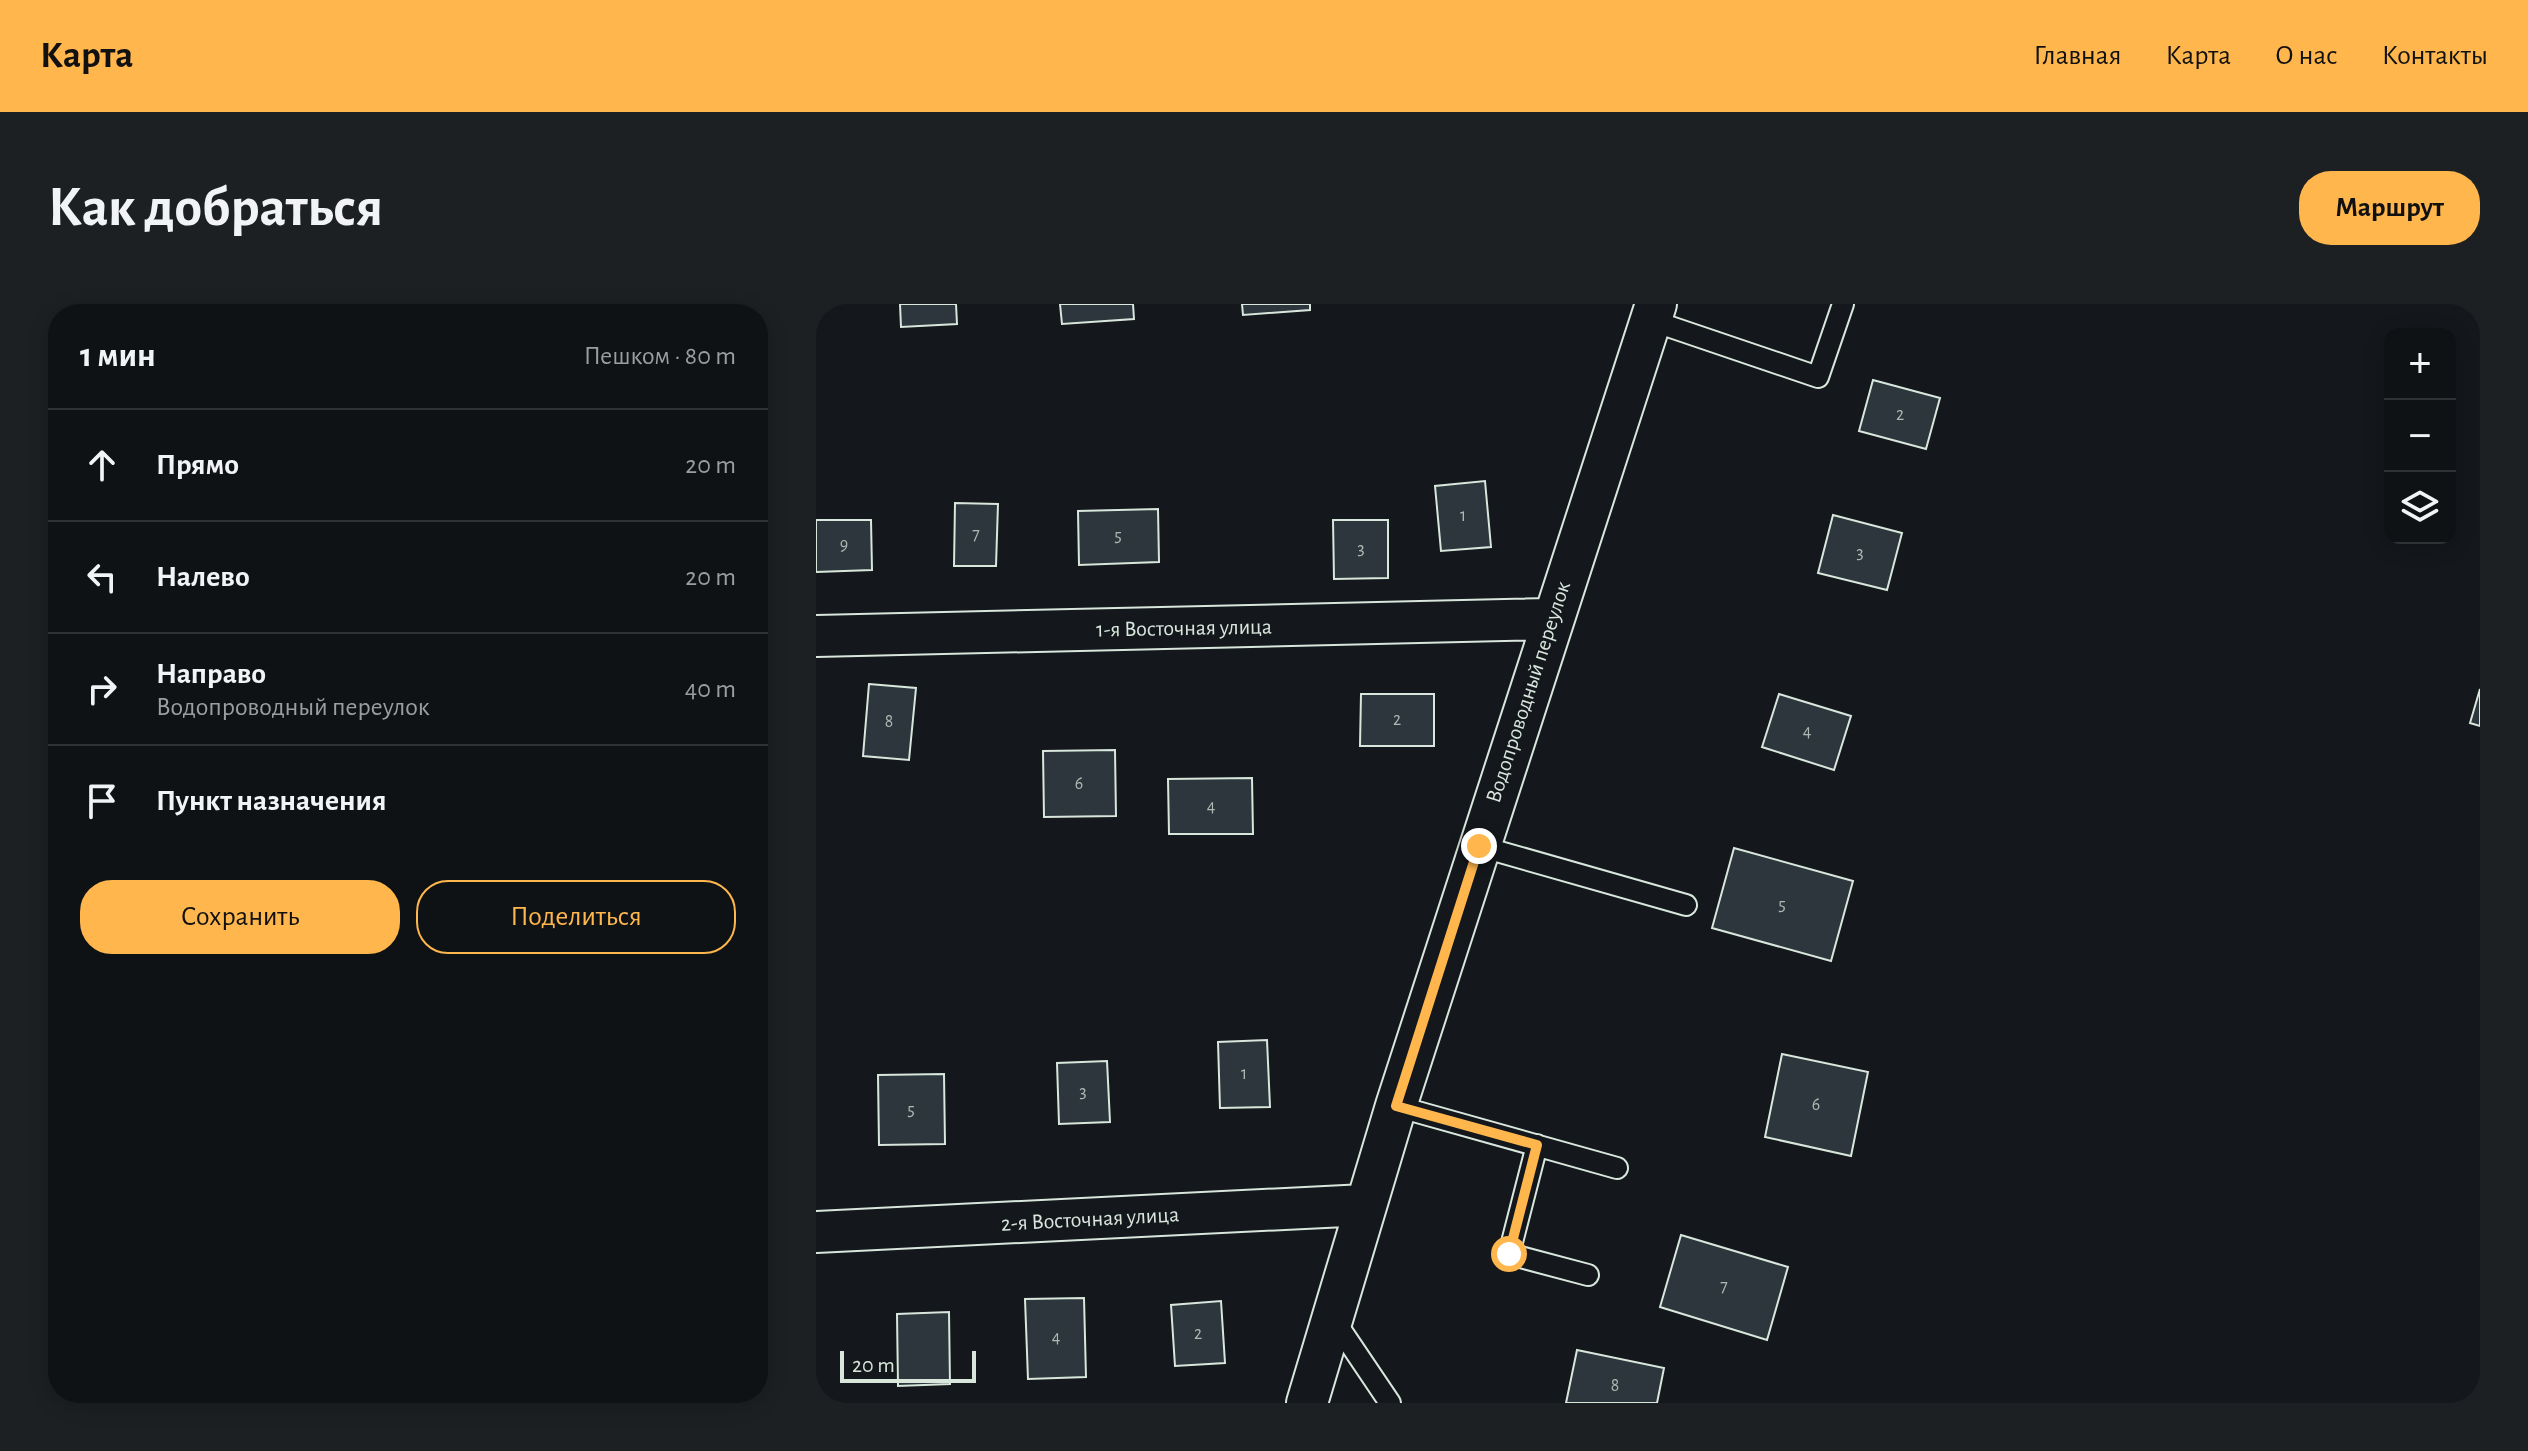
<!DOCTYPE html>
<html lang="ru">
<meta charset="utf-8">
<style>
body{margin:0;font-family:"Alegreya Sans",sans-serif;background:#1d2022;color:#f1f3f6}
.controls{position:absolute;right:24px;top:24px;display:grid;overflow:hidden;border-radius:16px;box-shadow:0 4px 20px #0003}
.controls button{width:72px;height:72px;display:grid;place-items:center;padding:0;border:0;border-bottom:2px solid #2f3234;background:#0f1215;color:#f1f3f6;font:40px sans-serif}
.scale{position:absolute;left:24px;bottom:20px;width:136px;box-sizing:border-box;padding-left:8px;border:4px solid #d8e6dc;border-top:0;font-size:22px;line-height:28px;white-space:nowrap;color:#d8e6dc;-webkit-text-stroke:6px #14181c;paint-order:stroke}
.stop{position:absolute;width:24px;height:24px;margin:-18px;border:6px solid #ffb74d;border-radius:50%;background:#fff}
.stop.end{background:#ffb74d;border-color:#fff;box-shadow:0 2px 8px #0008}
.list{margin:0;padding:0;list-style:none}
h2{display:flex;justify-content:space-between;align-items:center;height:104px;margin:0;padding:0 32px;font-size:34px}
h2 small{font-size:26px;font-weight:400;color:#9b9ea0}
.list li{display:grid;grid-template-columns:52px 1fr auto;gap:24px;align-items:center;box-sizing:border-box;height:112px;padding:0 32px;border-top:2px solid #2f3234}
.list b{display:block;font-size:30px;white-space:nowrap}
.list p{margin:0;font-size:26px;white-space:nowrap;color:#9b9ea0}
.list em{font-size:26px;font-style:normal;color:#9b9ea0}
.actions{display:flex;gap:16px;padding:24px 32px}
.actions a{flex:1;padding:18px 0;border:2px solid #ffb74d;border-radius:32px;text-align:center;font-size:28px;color:#ffb74d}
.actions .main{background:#ffb74d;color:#111}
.icon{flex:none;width:44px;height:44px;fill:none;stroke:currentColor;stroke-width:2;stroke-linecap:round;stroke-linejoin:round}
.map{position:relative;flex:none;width:1664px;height:1099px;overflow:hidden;border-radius:32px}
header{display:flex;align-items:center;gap:48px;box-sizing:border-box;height:112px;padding:0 40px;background:#ffb74d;color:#111}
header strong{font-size:38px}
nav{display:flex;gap:44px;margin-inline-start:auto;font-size:28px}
.intro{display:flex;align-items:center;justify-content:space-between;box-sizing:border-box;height:192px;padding:0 48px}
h1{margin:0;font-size:56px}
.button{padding:20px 36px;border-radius:32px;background:#ffb74d;color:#111;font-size:28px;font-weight:700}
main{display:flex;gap:48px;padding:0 48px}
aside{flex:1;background:#0f1215;border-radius:32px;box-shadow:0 4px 20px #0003}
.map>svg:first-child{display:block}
.building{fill:#2c363c;stroke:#d8e6dc;stroke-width:2}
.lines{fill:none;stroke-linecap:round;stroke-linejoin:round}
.service-casing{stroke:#d8e6dc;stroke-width:24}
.minor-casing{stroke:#d8e6dc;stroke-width:44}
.service{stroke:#14181c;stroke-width:20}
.minor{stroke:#14181c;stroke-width:40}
.route{stroke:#ffb74d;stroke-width:10}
.labels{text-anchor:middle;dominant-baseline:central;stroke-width:6;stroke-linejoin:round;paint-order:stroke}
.number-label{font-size:18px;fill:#adbab4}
.street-label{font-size:22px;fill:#d8e6dc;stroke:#14181c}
</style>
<header>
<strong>Карта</strong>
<nav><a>Главная</a><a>Карта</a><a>О нас</a><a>Контакты</a></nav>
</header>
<div class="intro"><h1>Как добраться</h1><a class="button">Маршрут</a></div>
<main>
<aside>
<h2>1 мин<small>Пешком · 80 m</small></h2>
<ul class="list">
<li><svg class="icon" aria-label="ahead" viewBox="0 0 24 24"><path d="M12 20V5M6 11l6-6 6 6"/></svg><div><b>Прямо</b></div><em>20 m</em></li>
<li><svg class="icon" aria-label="left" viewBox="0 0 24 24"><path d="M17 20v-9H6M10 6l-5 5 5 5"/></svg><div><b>Налево</b></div><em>20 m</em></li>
<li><svg class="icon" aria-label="right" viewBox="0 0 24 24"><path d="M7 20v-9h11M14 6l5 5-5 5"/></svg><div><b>Направо</b><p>Водопроводный переулок</p></div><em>40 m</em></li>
<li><svg class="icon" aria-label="arrive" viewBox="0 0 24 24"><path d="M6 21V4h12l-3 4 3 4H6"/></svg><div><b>Пункт назначения</b></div></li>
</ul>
<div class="actions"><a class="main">Сохранить</a><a>Поделиться</a></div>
</aside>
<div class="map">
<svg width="1664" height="1099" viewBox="0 0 1664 1099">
<rect width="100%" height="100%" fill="#14181c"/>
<path class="building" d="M84,0H140L141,20L85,23Z
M244,0H317L318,15L246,20Z
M426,0H494V6L427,11Z
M1057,76L1124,94L1110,145L1043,127Z
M669,177L675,243L625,247L619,182Z
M139,199L182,200L180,262H138Z
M342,205L343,258L263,261L262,207Z
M1017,211L1086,229L1071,286L1002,269Z
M0,216H55L56,266L0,268Z
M517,216H572V274L518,275Z
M53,380L100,384L93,456L47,452Z
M1664,385V422L1654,419Z
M545,390H618V442H544Z
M963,390L1035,412L1018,466L946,443Z
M299,446L300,512L228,513L227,447Z
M436,474L437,530H353L352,475Z
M918,544L1037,577L1015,657L896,624Z
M451,736L454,803L404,804L402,738Z
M966,750L1052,768L1035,852L949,833Z
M291,757L294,818L243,820L241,759Z
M128,770L129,840L63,841L62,771Z
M865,931L972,963L951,1036L844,1003Z
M268,994L270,1073L212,1075L209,995Z
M405,997L409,1059L359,1062L355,1001Z
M133,1008L134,1080L82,1082L81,1010Z
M761,1046L848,1064L841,1099H750Z"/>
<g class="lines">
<g class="service-casing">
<path id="service" d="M834,16L1002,73L1027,0
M663,542L870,601
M580,802L801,864
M721,841L693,950L772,971
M516,1013L574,1099"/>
</g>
<g class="minor-casing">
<path id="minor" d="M0,332L735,315
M0,928L549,901
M491,1099L580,802L840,0"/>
</g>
<use href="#service" class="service"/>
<use href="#minor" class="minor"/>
</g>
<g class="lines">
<path class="route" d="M663,542L580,802L721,841L693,950"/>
</g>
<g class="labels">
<g class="number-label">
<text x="1084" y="111">2</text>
<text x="647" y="212">1</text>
<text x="160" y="231">7</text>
<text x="302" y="232">5</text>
<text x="28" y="241">9</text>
<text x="545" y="245">3</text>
<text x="1044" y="249">3</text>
<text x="581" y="416">2</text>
<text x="73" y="418">8</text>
<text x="991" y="428">4</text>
<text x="263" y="480">6</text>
<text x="395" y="503">4</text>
<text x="966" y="601">5</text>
<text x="428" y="770">1</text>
<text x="267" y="788">3</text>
<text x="1000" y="801">6</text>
<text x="95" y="806">5</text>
<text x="908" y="983">7</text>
<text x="382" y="1030">2</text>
<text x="240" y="1034">4</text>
<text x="799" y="1082">8</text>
</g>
<g class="street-label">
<text transform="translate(368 324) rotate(-1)">1-я Восточная улица</text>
<text transform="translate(712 388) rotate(-72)">Водопроводный переулок</text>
<text transform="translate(274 915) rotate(-3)">2-я Восточная улица</text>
</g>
</g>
</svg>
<div class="controls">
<button>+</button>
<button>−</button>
<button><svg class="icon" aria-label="layers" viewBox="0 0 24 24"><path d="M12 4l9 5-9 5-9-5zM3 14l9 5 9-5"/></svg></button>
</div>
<div class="scale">20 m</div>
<div class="stop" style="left:693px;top:950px"></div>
<div class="stop end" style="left:663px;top:542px"></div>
</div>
</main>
